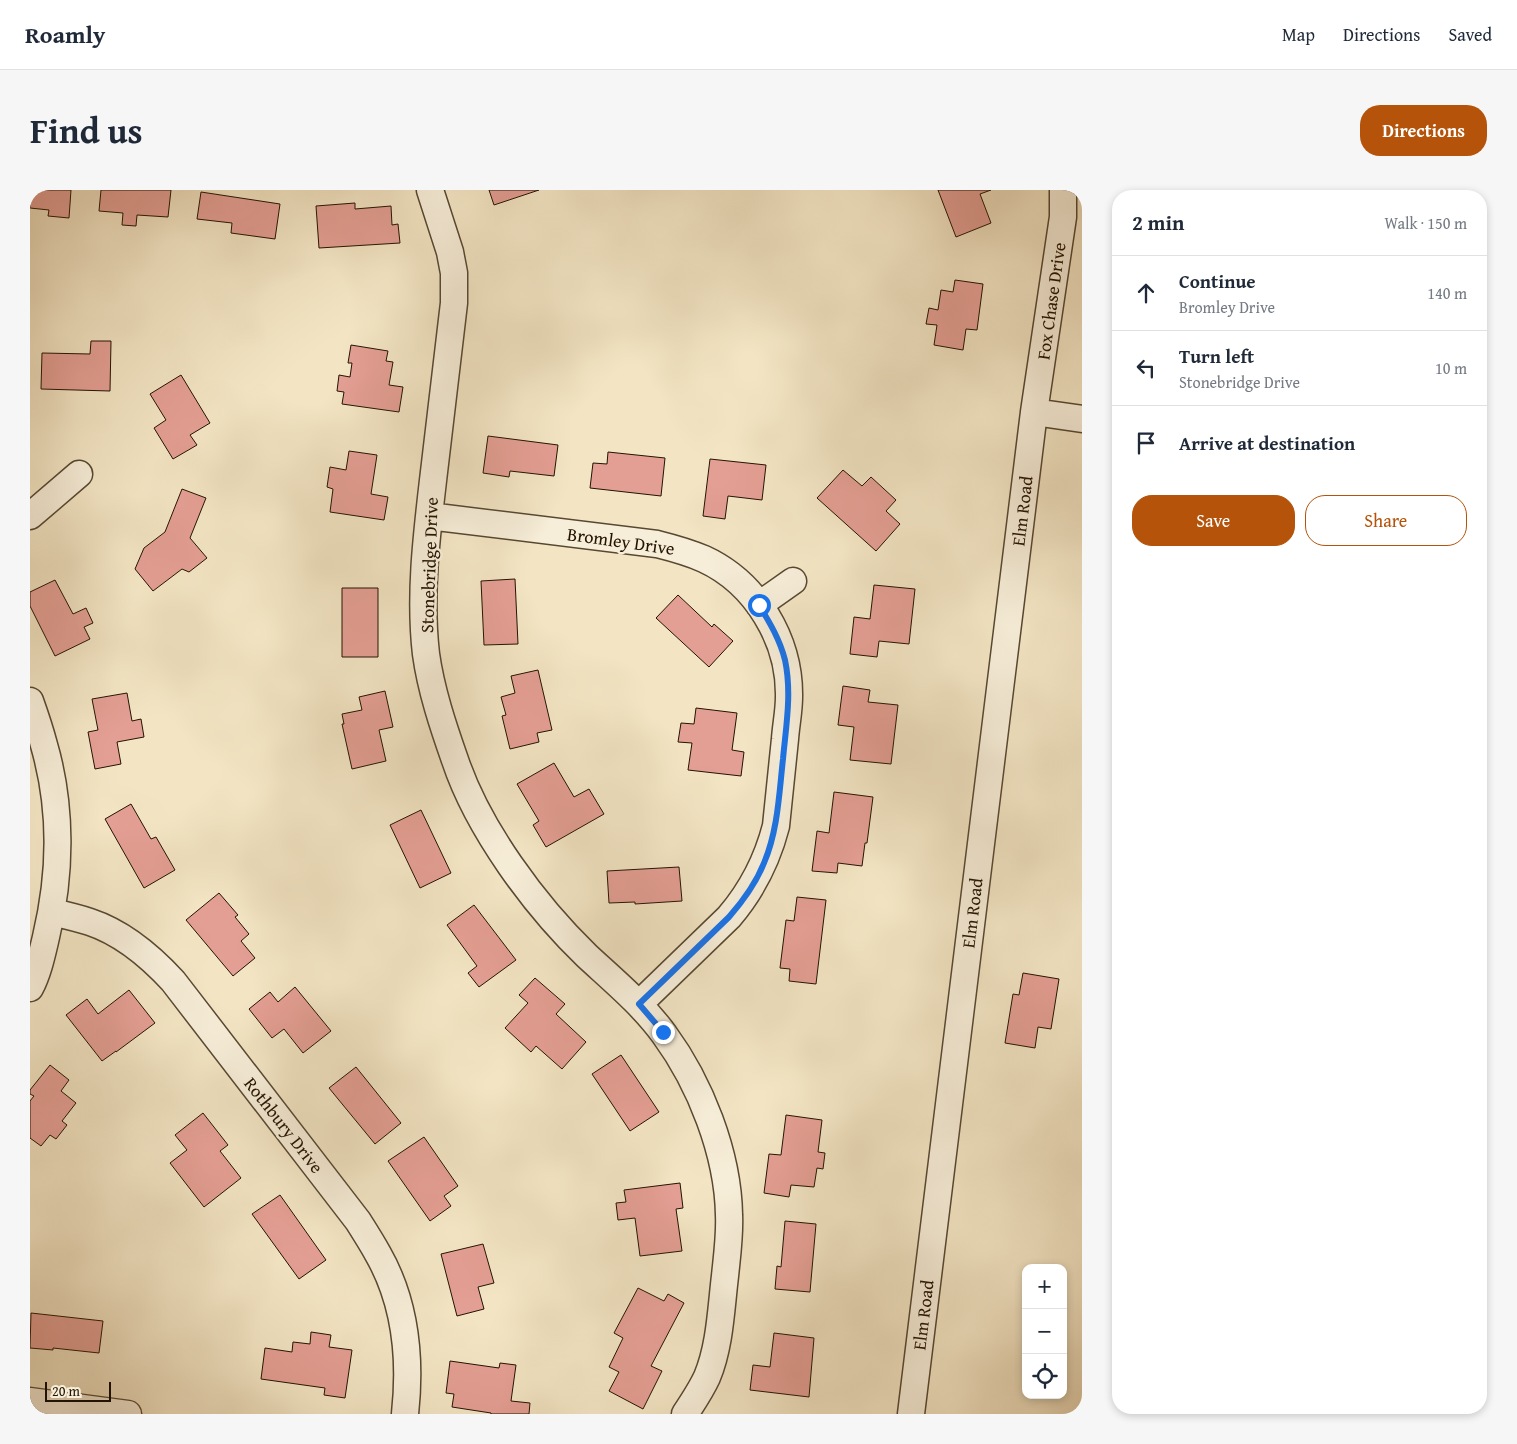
<!DOCTYPE html>
<meta charset="utf-8">
<style>
body{margin:0;font-family:"Gentium Book Plus",serif;background:#f6f6f7;color:#1f2937}
.controls{position:absolute;right:15px;bottom:15px;display:grid;overflow:hidden;border-radius:10px;box-shadow:0 2px 8px #0003}
.controls button{width:45px;height:45px;display:grid;place-items:center;padding:0;border:0;border-bottom:1px solid #e0e1e3;background:#fff;color:#1f2937;font:25px sans-serif}
.scale{position:absolute;left:15px;bottom:12px;width:66px;box-sizing:border-box;padding-left:5px;border:2px solid #231302;border-top:0;font-size:14px;line-height:18px;white-space:nowrap;color:#231302;-webkit-text-stroke:4px #f7eed9;paint-order:stroke}
.stop{position:absolute;width:15px;height:15px;margin:-11px;border:4px solid #1a73e8;border-radius:50%;background:#fff}
.stop.end{background:#1a73e8;border-color:#fff;box-shadow:0 1px 5px #0008}
.list{margin:0;padding:0;list-style:none}
h2{display:flex;justify-content:space-between;align-items:center;height:65px;margin:0;padding:0 20px;font-size:21px}
h2 small{font-size:16px;font-weight:400;color:#747a83}
.list li{display:grid;grid-template-columns:32px 1fr auto;gap:15px;align-items:center;box-sizing:border-box;height:75px;padding:0 20px;border-top:1px solid #e0e1e3}
.list b{display:block;font-size:19px;white-space:nowrap}
.list p{margin:0;font-size:16px;white-space:nowrap;color:#747a83}
.list em{font-size:16px;font-style:normal;color:#747a83}
.actions{display:flex;gap:10px;padding:15px 20px}
.actions a{flex:1;padding:11px 0;border:1px solid #b45309;border-radius:20px;text-align:center;font-size:18px;color:#b45309}
.actions .main{background:#b45309;color:#fff}
.icon{flex:none;width:28px;height:28px;fill:none;stroke:currentColor;stroke-width:2;stroke-linecap:round;stroke-linejoin:round}
.map{position:relative;flex:none;width:1052px;height:1224px;overflow:hidden;border-radius:20px}
header{display:flex;align-items:center;gap:30px;box-sizing:border-box;height:70px;padding:0 25px;background:#fff;border-bottom:1px solid #e0e1e3}
header strong{font-size:24px}
nav{display:flex;gap:28px;margin-inline-start:auto;font-size:18px}
.intro{display:flex;align-items:center;justify-content:space-between;box-sizing:border-box;height:120px;padding:0 30px}
h1{margin:0;font-size:35px}
.button{padding:12px 22px;border-radius:20px;background:#b45309;color:#fff;font-size:18px;font-weight:700}
main{display:flex;gap:30px;padding:0 30px}
aside{flex:1;background:#fff;border-radius:20px;box-shadow:0 2px 8px #0003}
.map>svg:first-child{display:block}
.building{fill:#e49f94;stroke:#231302}
.lines{fill:none;stroke-linecap:round;stroke-linejoin:round}
.minor-casing{stroke:#574832;stroke-width:29}
.minor{stroke:#f7eed9;stroke-width:26}
.route{stroke:#1a73e8;stroke-width:6}
.labels{text-anchor:middle;dominant-baseline:central;stroke-width:5;stroke-linejoin:round;paint-order:stroke}
.street-label{font-size:18px;fill:#231302;stroke:#f7eed9}
</style>
<header>
<strong>Roamly</strong>
<nav><a>Map</a><a>Directions</a><a>Saved</a></nav>
</header>
<div class="intro"><h1>Find us</h1><a class="button">Directions</a></div>
<main>
<div class="map">
<svg width="1052" height="1224" viewBox="0 0 1052 1224">
<rect width="100%" height="100%" fill="#f3e5c4"/>
<filter id="stains"><feTurbulence type="fractalNoise" baseFrequency=".004" numOctaves="4"/><feColorMatrix values="0 0 0 0 .2 0 0 0 0 .09 0 0 0 0 .02 0 0 0 .5 -.17"/></filter>
<radialGradient id="worn" r=".72"><stop offset=".6" stop-color="#630" stop-opacity="0"/><stop offset="1" stop-color="#630" stop-opacity=".3"/></radialGradient>
<path class="building" d="M0,0H41L39,28L18,26L19,20L0,18Z
M71,0H141L138,27L107,25L106,36L92,35L93,23L69,21Z
M459,0H509L464,15Z
M908,0H961L950,4L961,33L926,47Z
M171,2L250,14L245,49L201,43L202,33L167,29Z
M325,13V19L361,16L362,35L368,34L370,53L289,58L286,16Z
M925,90L953,94L947,140L936,139L933,160L904,155L907,135L896,134L899,118L908,120L911,100L923,102Z
M61,151H81L80,201L11,199L12,163L60,164Z
M321,155L358,161L356,171L363,172L359,195L373,197L369,222L312,214L314,202L307,201L309,185L320,187L322,173H318Z
M151,185L180,233L160,245L167,255L143,269L124,238L136,230L120,204Z
M458,246L528,255L524,286L480,281L479,287L453,283Z
M319,261L347,265L341,304L358,307L354,330L300,322L303,299L297,297L300,277L316,280Z
M578,262L635,268L631,306L560,298L563,273L577,274Z
M680,269L736,275L732,310L698,306L695,329L673,326Z
M813,280L832,296L841,287L866,310L856,321L870,334L846,361L787,308Z
M152,299L176,308L160,348L177,368L159,382L152,379L123,401L105,379L114,358L135,342Z
M485,389L488,454L454,455L451,391Z
M25,390L43,424L56,418L63,433L54,437L60,449L25,466L0,416V402Z
M844,395L885,399L879,454L849,451L847,467L820,464L824,427L840,429Z
M312,398H348V467H312Z
M648,405L682,437L684,434L703,451L679,477L626,428Z
M508,480L522,540L507,543L509,552L480,559L472,526L476,525L471,507L485,503L481,486Z
M813,496L840,500L838,512L868,515L861,574L820,570L824,537L808,535Z
M355,501L363,537L349,540L356,571L322,579L312,534H314L312,524L332,520L329,507Z
M97,503L102,531L111,529L114,547L87,552L91,574L65,579L58,542L68,540L62,509Z
M666,518L707,523L702,560L714,562L711,586L658,580L662,553L648,552L651,533L664,534Z
M524,573L544,607L559,599L574,624L516,657L503,635L509,631L487,594Z
M804,602L843,607L837,653H835L832,676L808,673L807,683L782,681L787,641L799,643Z
M101,614L121,649L126,647L145,680L114,698L75,629Z
M391,620L421,683L390,698L360,635Z
M649,677L652,711L605,714V712L579,713L577,681Z
M189,703L208,725L205,727L219,744L211,751L225,768L203,786L156,730Z
M767,707L796,710L786,794L759,791L760,779L750,778L756,730L764,731Z
M444,715L486,770L449,797L438,783L447,776L417,735Z
M993,783L1029,789L1021,839L1008,837L1005,858L975,853L983,804L989,805Z
M505,788L535,814L526,824L556,852L532,879L506,856L501,862L475,838L498,813L489,805Z
M265,797L301,841L273,863L254,839L242,848L219,819L240,802L248,812Z
M99,800L125,833L86,862V861L72,871L36,825L57,809L68,824Z
M591,865L629,922L600,941L562,884Z
M20,875L39,890L31,901L46,913L32,931L37,935L26,949L20,945L11,956L0,948V911L4,906L0,904V900Z
M326,877L371,933L345,954L299,898Z
M173,923L198,955L190,961L211,988L174,1017L140,973L157,960L145,945Z
M756,925L792,930L788,962L795,963L793,979L787,978L784,997L761,995L759,1007L734,1003L739,964L751,965Z
M394,947L428,996L414,1006L421,1016L400,1031L358,971Z
M650,993L653,1018L646,1019L652,1061L610,1066L605,1028L588,1030L586,1013L596,1012L594,1000Z
M250,1005L296,1070L269,1089L222,1024Z
M755,1031L786,1034L780,1102L745,1099L747,1076L751,1077Z
M453,1054L464,1093L448,1097L454,1119L427,1126L411,1064Z
M608,1098L634,1111L638,1104L654,1113L621,1176L632,1181L613,1219L579,1201L589,1182L579,1177L593,1148L584,1143Z
M1,1123L73,1131L69,1163L23,1158V1160L0,1158Z
M281,1142L301,1145L299,1157L322,1160L315,1208L294,1205L295,1198L231,1189L235,1158L262,1162L263,1152L280,1154Z
M744,1143L784,1148L779,1207L720,1200L723,1175L740,1177Z
M420,1171L469,1178L470,1173L486,1175L481,1211L500,1213L499,1224H461V1223L422,1217L424,1204L416,1203Z"/>
<g class="lines">
<g class="minor-casing">
<path id="minor" d="M400,0L420,62L424,83V113C417,169 411,226 404,282C397,342 389,404 396,464C401,500 413,536 425,570C448,639 505,716 557,766C584,791 612,814 634,844C670,893 698,963 699,1025C700,1045 697,1066 695,1086C691,1119 690,1156 677,1187C671,1200 663,1212 655,1224
M1004,222L1052,229
M0,326L49,284
M399,326L627,354C643,358 658,362 674,369C726,393 760,450 759,507C759,521 756,535 755,549C752,578 749,607 746,636C737,671 722,700 699,727L609,814
M729,415L763,391
M0,511C5,525 10,540 14,555C32,617 31,684 16,747C12,764 8,783 0,798
M22,722C35,725 48,728 60,732C93,743 120,766 143,791L328,1031C335,1042 342,1053 348,1064C376,1113 381,1169 375,1224
M0,1211L98,1224
M881,1224L1004,222L1033,27V0"/>
</g>
<use href="#minor" class="minor"/>
</g>
<g class="lines">
<path class="route" d="M633,842L609,814L699,727C713,711 726,693 734,673C748,640 749,604 753,569C756,536 762,503 755,470C750,450 740,433 729,415"/>
</g>
<g class="labels">
<g class="street-label">
<text transform="translate(1021 111) rotate(-82)">Fox Chase Drive</text>
<text transform="translate(992 321) rotate(-83)">Elm Road</text>
<text transform="translate(591 351) rotate(8)">Bromley Drive</text>
<text transform="translate(399 375) rotate(-88)">Stonebridge Drive</text>
<text transform="translate(942 723) rotate(-83)">Elm Road</text>
<text transform="translate(254 935) rotate(52)">Rothbury Drive</text>
<text transform="translate(893 1125) rotate(-83)">Elm Road</text>
</g>
</g>
<rect width="100%" height="100%" filter="url(#stains)"/>
<rect width="100%" height="100%" fill="url(#worn)"/>
</svg>
<div class="controls">
<button>+</button>
<button>−</button>
<button><svg class="icon" aria-label="locate" viewBox="0 0 24 24"><circle cx="12" cy="12" r="6"/><path d="M12 2v4M12 18v4M2 12h4M18 12h4"/></svg></button>
</div>
<div class="scale">20 m</div>
<div class="stop" style="left:729px;top:415px"></div>
<div class="stop end" style="left:633px;top:842px"></div>
</div>
<aside>
<h2>2 min<small>Walk · 150 m</small></h2>
<ul class="list">
<li><svg class="icon" aria-label="ahead" viewBox="0 0 24 24"><path d="M12 20V5M6 11l6-6 6 6"/></svg><div><b>Continue</b><p>Bromley Drive</p></div><em>140 m</em></li>
<li><svg class="icon" aria-label="left" viewBox="0 0 24 24"><path d="M17 20v-9H6M10 6l-5 5 5 5"/></svg><div><b>Turn left</b><p>Stonebridge Drive</p></div><em>10 m</em></li>
<li><svg class="icon" aria-label="arrive" viewBox="0 0 24 24"><path d="M6 21V4h12l-3 4 3 4H6"/></svg><div><b>Arrive at destination</b></div></li>
</ul>
<div class="actions"><a class="main">Save</a><a>Share</a></div>
</aside>
</main>
